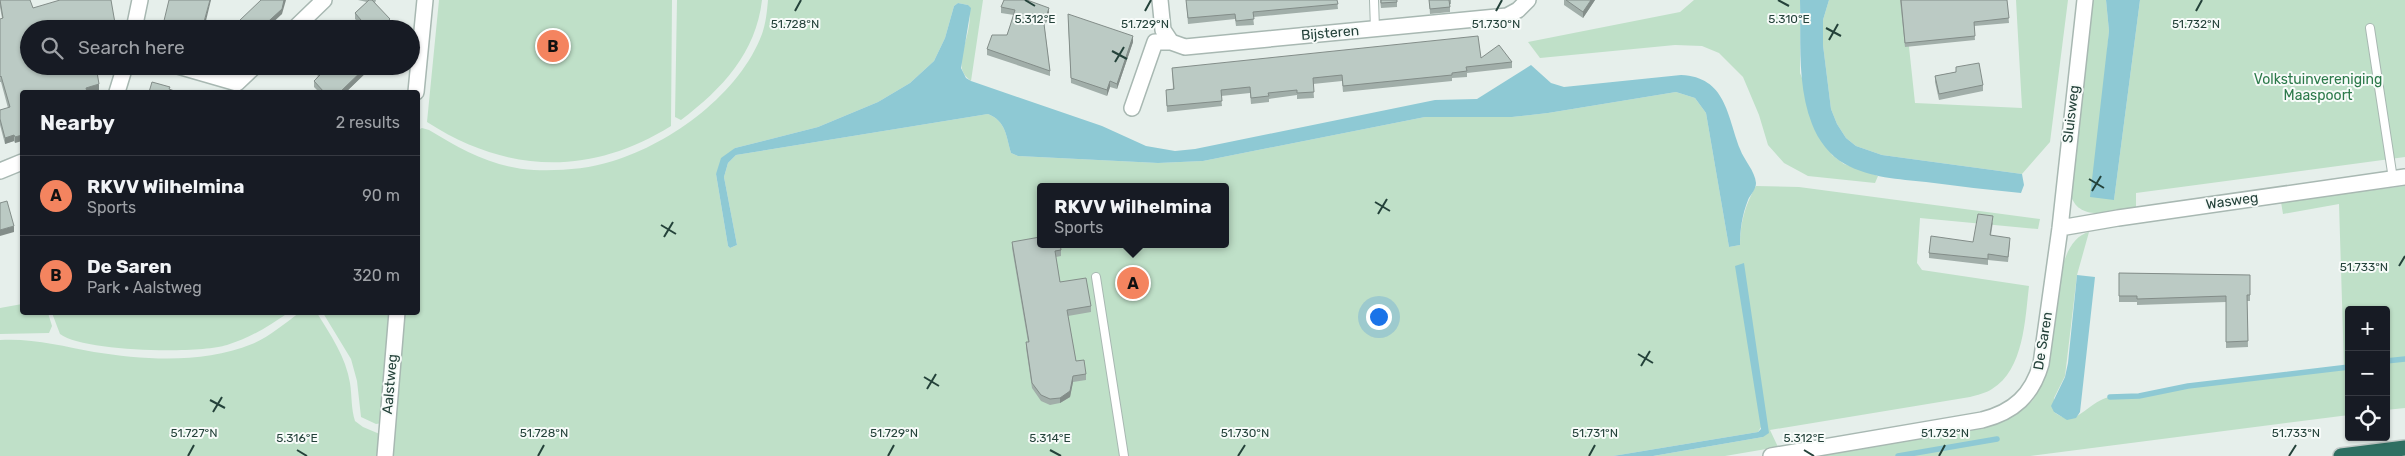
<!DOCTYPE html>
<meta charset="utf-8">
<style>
body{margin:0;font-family:Rubik,sans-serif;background:#20242c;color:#f1f3f6}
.controls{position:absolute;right:15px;bottom:15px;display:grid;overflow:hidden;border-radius:5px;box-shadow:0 1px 4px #0004}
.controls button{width:45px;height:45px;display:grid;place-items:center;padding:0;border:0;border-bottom:1px solid #363941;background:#171b24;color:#f1f3f6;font:25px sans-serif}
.you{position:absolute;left:1378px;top:316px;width:18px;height:18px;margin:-12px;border:4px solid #fff;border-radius:50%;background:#1a73e8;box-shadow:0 0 0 8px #1a73e833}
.badge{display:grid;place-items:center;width:32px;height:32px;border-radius:50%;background:#f4845f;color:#111;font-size:16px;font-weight:700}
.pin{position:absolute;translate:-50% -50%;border:2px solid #fff;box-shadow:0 1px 5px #0006}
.popup{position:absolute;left:1037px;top:183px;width:192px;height:65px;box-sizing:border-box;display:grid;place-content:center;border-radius:5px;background:#171b24;filter:drop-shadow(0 1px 4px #0005);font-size:16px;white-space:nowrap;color:#9ea1a6}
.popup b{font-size:19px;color:#f1f3f6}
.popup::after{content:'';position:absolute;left:50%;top:100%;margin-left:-10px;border:10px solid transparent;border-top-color:#171b24}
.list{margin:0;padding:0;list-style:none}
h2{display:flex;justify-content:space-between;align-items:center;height:65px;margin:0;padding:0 20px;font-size:21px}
h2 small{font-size:16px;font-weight:400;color:#9ea1a6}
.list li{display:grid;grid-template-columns:32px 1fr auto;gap:15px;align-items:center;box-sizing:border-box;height:80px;padding:0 20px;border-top:1px solid #363941}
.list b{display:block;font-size:19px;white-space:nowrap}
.list p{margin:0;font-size:16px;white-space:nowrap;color:#9ea1a6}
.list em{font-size:16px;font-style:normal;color:#9ea1a6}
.icon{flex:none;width:28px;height:28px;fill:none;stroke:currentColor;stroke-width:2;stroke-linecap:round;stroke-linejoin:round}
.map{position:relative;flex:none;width:2405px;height:456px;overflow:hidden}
.search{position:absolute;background:#171b24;box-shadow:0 1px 4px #0004;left:20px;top:20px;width:400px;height:55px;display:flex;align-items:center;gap:12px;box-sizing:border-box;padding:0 18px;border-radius:28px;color:#9ea1a6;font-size:19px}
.panel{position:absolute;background:#171b24;box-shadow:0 1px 4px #0004;left:20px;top:90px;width:400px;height:225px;border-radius:5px}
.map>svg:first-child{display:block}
.green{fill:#bfe0c8;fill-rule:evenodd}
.water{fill:#8ec9d4}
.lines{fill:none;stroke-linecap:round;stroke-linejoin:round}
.stream{stroke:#8ec9d4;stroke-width:5.5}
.lane-casing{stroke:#a8b8b2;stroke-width:10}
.street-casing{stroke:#a8b8b2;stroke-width:18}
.highway-casing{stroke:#c2cac8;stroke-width:18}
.lane{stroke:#fff;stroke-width:8}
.street{stroke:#fff;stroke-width:15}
.highway{stroke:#2f6f62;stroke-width:15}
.wall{fill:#a1aea9}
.shaded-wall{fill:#838d89}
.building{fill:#bbcac4;stroke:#838d89}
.ticks{fill:none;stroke:#24423a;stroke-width:2}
.labels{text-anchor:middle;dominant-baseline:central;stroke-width:4;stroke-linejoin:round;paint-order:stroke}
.street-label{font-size:14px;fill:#24423a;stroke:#f7fbf9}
.park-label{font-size:14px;fill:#2d7a4b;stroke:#f7fbf9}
.ticks-label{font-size:12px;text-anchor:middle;fill:#24423a;stroke:#f7fbf9;stroke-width:4;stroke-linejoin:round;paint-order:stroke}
</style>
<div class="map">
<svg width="2405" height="456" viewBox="0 0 2405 456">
<rect width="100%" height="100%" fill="#e6efeb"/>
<path class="green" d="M439,0H672L671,126C589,177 506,173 427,122Z
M677,0H762C756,53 722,89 681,120L675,117Z
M768,0H983L971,81C967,78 963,74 962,69C958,50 975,29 968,5L958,3L954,6L945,38L934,61L910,83L878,102L818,127L735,148L716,174L728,246L730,248L737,245L724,177L728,163L736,155L988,114C1006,121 1006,136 1011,153L1018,156L1158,163L1203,161L1425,117H1512L1548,113L1676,92L1695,98L1706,113L1729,247L1740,245C1740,223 1745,205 1756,186L1799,187L2040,219L2038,229L1920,218L1917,263L1922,270L2029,286C2025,319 2024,370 1992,389C1986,393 1977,395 1970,397L1770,430L1778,447L1725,456H1653L1763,437L1761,427L1758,432L1613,456H390L401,313L418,312V130L422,128L429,130C462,150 494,168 534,170C560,171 588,169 613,161C672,143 740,93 762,34C766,23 767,11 768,0ZM1040,187H1226V244H1040Z
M1694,0H1800V73L1832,155L1844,164L1878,176L1875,183L1808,176L1784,163L1768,145L1759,115L1743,77L1719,53L1702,46L1675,45L1540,58L1528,42L1680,12Z
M1829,0H1904L1915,103L2022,108L2016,0H2068L2050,142L2022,174L1882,155L1856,146L1846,138L1837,124L1831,109L1823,45V20Z
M2092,0H2106L2109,31L2107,52L2114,200L2140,0H2405V157L2136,193V208C2114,211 2080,223 2071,196Z
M2405,186V408L2386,410V310H2349V415L2030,456H1816L1982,428C2001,422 2019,416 2032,401C2064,364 2043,244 2089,232L2077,275L2065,376L2054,398V412C2077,430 2085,403 2109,397C2119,394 2130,397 2140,396C2156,394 2172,389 2188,386C2240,378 2292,374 2344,367L2339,204L2283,214L2281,202Z
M22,304V312L48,313L52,326L49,333L0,334V308Z
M52,313V312L288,313C269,326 250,338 227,345C198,354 84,352 60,334Z
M299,313H317C330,334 346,357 350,383C352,396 351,409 355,421L363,427L382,435L381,456H0V340C32,338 63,346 94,352C145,360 203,364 252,344C269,337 284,324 299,313Z
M323,313H391L382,423L376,424L361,417L357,381L351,359Z"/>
<path class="water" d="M1800,0H1829L1823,20V45L1831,109L1837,124L1846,138L1856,146L1882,155L2022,174L2024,185L2021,193C1989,190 1958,186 1926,182C1899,179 1870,178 1845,164C1830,156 1818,140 1812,124C1797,85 1801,41 1800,0Z
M2106,0H2140L2114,200L2090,197L2109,31Z
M958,3L968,5L971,8L961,68L966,78L971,81L1102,126L1146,146L1175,151L1195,149L1435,100L1477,99L1531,65L1551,83L1564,87L1681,75C1726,77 1727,115 1740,149C1744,160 1755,171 1756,183C1756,190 1750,195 1748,200C1742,215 1740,230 1740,245L1729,247L1706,113L1695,98L1676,92L1548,113L1512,117H1425L1203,161L1158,163L1018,156L1011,153C1006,136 1006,121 988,114L736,155L728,163L724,177L737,245L730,248L728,246L716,174L721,158L735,148L818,127L878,102L910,83L934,61L945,38L954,6Z
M1744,263L1769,433L1763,437L1653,456H1613L1758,432L1761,429L1735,266Z
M2077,275L2095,277L2080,412L2076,418L2067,420L2054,412L2051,406L2065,377L2068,363Z"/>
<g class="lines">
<path class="stream" d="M2386,361L2405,359
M2110,397L2139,396L2188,386L2349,367
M1898,456L1997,439"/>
<g class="lane-casing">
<path id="lane" d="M1374,0L1375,29
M2370,28L2393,179
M1096,277L1124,456"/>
</g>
<g class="street-casing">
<path id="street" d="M1160,0L1163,30L1171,42
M134,29L140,0
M294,29L324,0
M178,66L237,83L255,66
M117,92L125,66
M416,92L425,0
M1132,108L1155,42H1171L1185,47L1507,16L1518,10L1528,0
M0,171L22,162
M2060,228L2118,218L2405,177
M385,456L397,312
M1771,456L1982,420C2014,412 2032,395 2041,364L2060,228L2085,0"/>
</g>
<g class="highway-casing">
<path id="highway" d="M2341,456L2405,448"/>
</g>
<use href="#lane" class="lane"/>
<use href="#street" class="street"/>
<use href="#highway" class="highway"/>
</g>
<path class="wall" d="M0,0L33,8L111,1L115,28L29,29L99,90L91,92H22L15,143L14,141L5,144L0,125V110L8,108L1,82H0L2,18L0,7Z
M358,0H376L375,3L390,25L386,29H352L358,22L355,19V13L367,2Z
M1186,0H1337L1338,9L1253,17L1254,25L1236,26L1235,19L1188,24Z
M1380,0H1397V7L1381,8Z
M1429,0H1451V4H1450V12L1430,14Z
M1564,0H1595L1583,18L1564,5Z
M1900,0H2007L2009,23L1974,26L1975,40L1905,47Z
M1001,7L1049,13L1046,23L1044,22L1050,71V76L987,55V49L1007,35L1014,15L1001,13Z
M282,14L240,27L239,26V21Z
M1068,20L1133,42L1117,89L1110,87L1107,96L1071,83Z
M1481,58L1512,62V68L1467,73V77L1452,78V81L1343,92L1342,81L1313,84L1314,98L1297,99V95L1269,99V102L1251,104L1250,93L1221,96L1222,106L1167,112L1166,90L1173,89L1172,68Z
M314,66H373L346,92H319L314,87V81L318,76L314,71Z
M1956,67L1983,85V91L1939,100L1935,82V76L1956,72Z
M1993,222L1991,235L2010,243L2008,262L1988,260V265L1929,258V253L1973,242Z
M1012,242L1061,250V256L1056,257L1060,282L1091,306V312L1068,316L1076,361L1086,374V380L1073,382L1070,397L1060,403L1050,405L1041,401L1032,388L1026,348V342H1028L1012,248Z
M2119,273L2250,275V301H2247L2248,347L2226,348V302L2137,305V302H2119Z"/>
<path class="shaded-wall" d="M210,0H211L204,29H202Z
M284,0H286L282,14L266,29H260Z
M1591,0H1595L1583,18V12Z
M1049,8V13L1046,23V17Z
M390,19V25L386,29H380Z
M115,23V28L102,29V26Z
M1133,36V42L1117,89V84Z
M367,66H373L346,92H340Z
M1110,81V87L1107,96V90Z
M99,84V90L91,92H86V88Z
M14,135V141L5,144V138Z
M22,135V141L15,143V137Z
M14,226V232L0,236V230Z
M1073,376V382L1070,397L1060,403V398Z"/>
<path class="building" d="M0,0H30L33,8L60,0H111L115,23L102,26L103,29H29V66H96L99,84L86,88L87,92H22V135L15,137L14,135L5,138L0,119V110L10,107L1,76L0,77V19L3,18Z
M169,0H210L202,29H162Z
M261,0H284L282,9L260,29H240L242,24L239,21Z
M369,0H372L390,19L380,29H352L361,20L355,13Z
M1004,0H1027L1049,8L1046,17L1043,16L1050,71L987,49L992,35H1007L1010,26L1015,10L1001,7Z
M1186,0H1337L1338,4L1253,12L1254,19L1236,21L1235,14L1188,18Z
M1381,0H1397V2L1381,3Z
M1429,0H1449L1450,7L1430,9Z
M1566,0H1591L1583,12Z
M1901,0H2007L2009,18L1974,22L1975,36L1905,43Z
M1068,14L1133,36L1117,84L1110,81L1107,90L1071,78Z
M1478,36L1481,58L1499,45L1512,62L1466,67L1467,71L1452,73V75L1343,86L1342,75L1313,78L1314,92L1297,93V90L1268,93L1269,96L1251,98L1250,87L1221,90L1222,101L1167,106L1166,90L1174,89L1172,68Z
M1979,63L1983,85L1939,94L1935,76L1956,72V67Z
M315,66H367L340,92H324L314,81L321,74Z
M152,82L170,87L169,89L177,92H149Z
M7,201L14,226L0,230V203Z
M1978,214L1993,216L1990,235L2010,238L2008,257L1988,254V259L1929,253L1931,236L1973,242Z
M1040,237V244H1060L1061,250L1055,251L1060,282L1086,278L1091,306L1067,310L1076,361L1084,360L1086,374L1073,376L1070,391L1060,398L1050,399L1041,395L1032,383L1026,342H1029L1012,242Z
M2119,273L2250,275V295H2247L2248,341L2226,342V296L2137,299V296H2119Z"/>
<path class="ticks" d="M1025,0L1035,6M1778,0L1789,6M795,11L801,0M1145,11L1151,0M1496,11L1502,0M2196,11L2202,0M1826,28L1841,36M1829,40L1838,24M1112,51L1127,59M1115,62L1124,47M2089,179L2104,188M2092,191L2101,176M1375,202L1390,211M1378,214L1387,199M661,225L676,234M664,237L673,222M2399,266L2405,256M1638,354L1653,363M1641,366L1650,351M924,377L939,386M927,389L936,374M210,400L225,408M213,412L222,397M297,450L307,456M1050,450L1061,456M1804,450L1814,456M188,456L194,445M538,456L544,445M888,456L894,445M1238,456L1245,445M1589,456L1595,445M1939,456L1945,445M2289,456L2296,445"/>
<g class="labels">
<g class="street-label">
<text transform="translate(1330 33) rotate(-5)">Bijsteren</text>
<text transform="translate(2071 114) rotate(-83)">Sluisweg</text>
<text transform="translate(2232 201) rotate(-8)">Wasweg</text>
<text transform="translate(2043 341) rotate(-81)">De Saren</text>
<text transform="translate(390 384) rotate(-85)">Aalstweg</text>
</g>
<g class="park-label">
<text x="2318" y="79">Volkstuinvereniging<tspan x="2318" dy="16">Maaspoort</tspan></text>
</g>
</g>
<g class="ticks-label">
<text x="1789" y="23">5.310°E</text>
<text x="1035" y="23">5.312°E</text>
<text x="795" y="28">51.728°N</text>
<text x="1145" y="28">51.729°N</text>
<text x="1496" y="28">51.730°N</text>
<text x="2196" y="28">51.732°N</text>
<text x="2364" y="271">51.733°N</text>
<text x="194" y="437">51.727°N</text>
<text x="544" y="437">51.728°N</text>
<text x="894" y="437">51.729°N</text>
<text x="1245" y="437">51.730°N</text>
<text x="1595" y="437">51.731°N</text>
<text x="1945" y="437">51.732°N</text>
<text x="2296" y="437">51.733°N</text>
<text x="297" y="442">5.316°E</text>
<text x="1050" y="442">5.314°E</text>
<text x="1804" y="442">5.312°E</text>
</g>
</svg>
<div class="controls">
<button>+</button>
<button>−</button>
<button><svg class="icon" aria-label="locate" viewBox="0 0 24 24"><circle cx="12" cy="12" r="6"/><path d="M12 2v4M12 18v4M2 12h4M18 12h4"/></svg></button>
</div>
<div class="you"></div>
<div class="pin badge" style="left:1133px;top:283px">A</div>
<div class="popup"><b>RKVV Wilhelmina</b>Sports</div>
<div class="pin badge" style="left:553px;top:46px">B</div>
<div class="search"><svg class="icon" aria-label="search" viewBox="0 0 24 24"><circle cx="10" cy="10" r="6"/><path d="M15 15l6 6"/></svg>Search here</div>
<section class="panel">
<h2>Nearby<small>2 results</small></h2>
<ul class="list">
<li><span class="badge">A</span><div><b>RKVV Wilhelmina</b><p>Sports</p></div><em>90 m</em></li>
<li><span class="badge">B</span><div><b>De Saren</b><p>Park · Aalstweg</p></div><em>320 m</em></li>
</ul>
</section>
</div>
